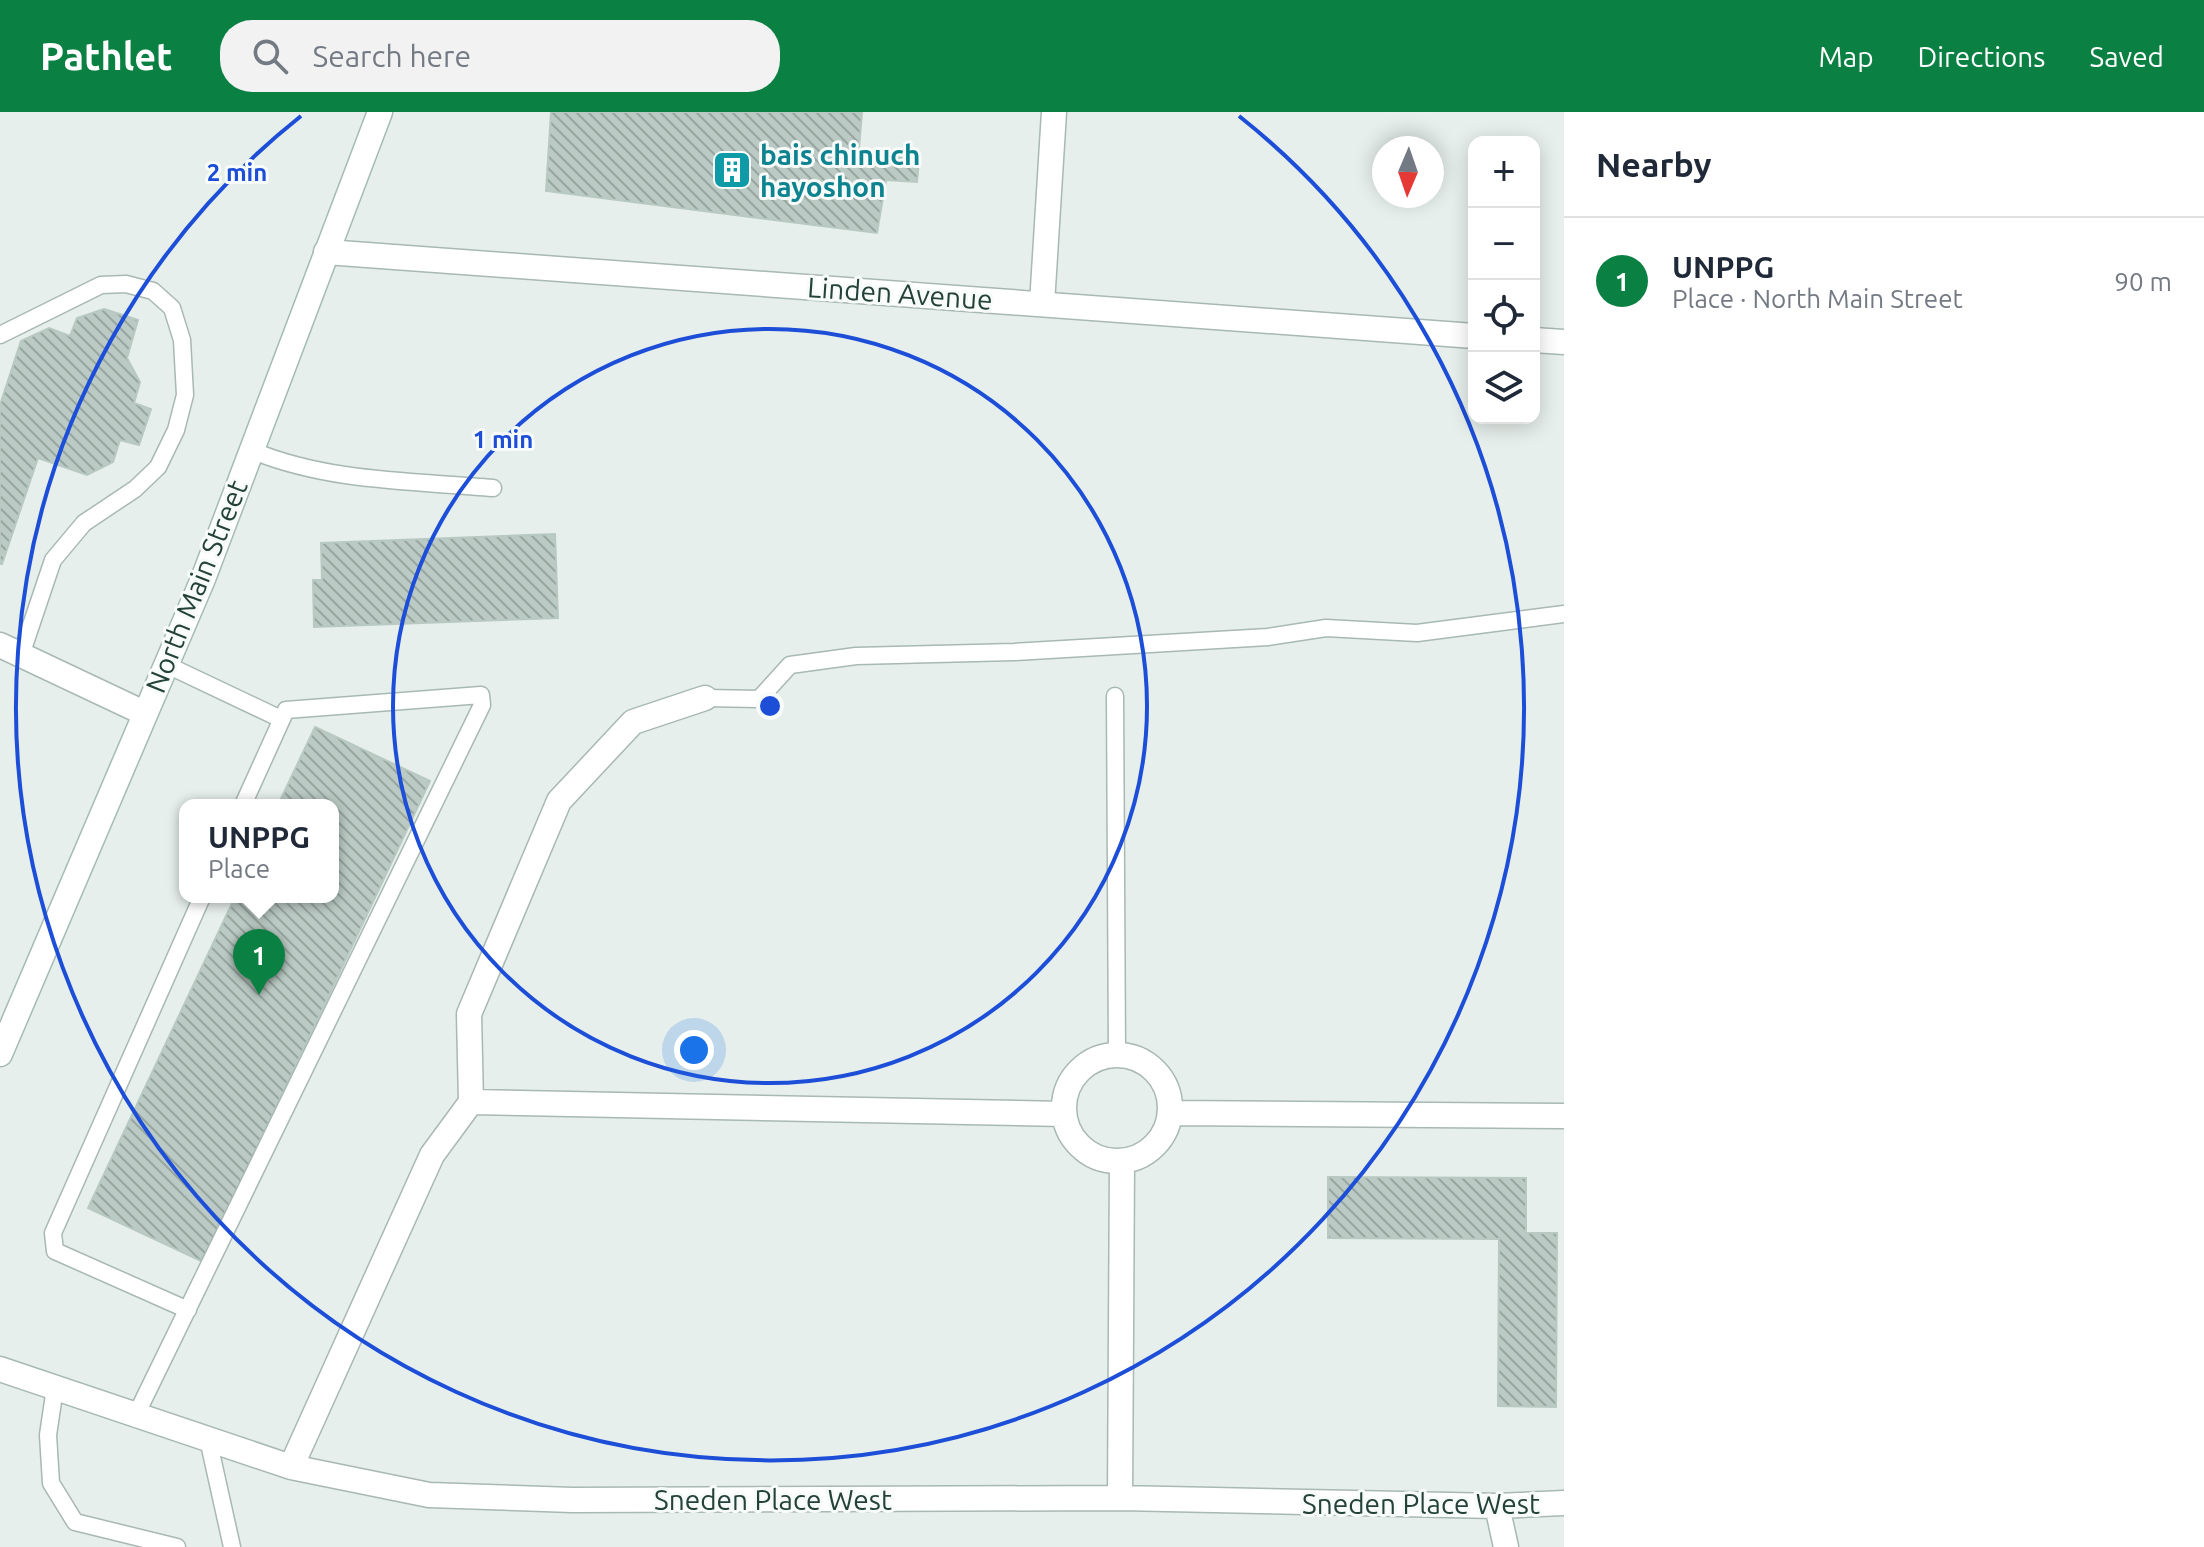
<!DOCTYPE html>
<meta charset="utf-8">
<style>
body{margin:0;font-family:Ubuntu,sans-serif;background:#f2f2f3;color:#1f2937}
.controls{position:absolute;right:24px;top:24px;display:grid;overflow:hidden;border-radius:16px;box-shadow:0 4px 20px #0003}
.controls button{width:72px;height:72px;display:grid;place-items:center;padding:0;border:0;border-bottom:2px solid #e0e1e3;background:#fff;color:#1f2937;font:40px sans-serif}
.compass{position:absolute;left:1372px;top:24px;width:72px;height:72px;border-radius:50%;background:#fff;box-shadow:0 4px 20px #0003;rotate:182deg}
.you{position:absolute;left:694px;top:938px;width:28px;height:28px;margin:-20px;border:6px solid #fff;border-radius:50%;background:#1a73e8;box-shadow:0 0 0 12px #1a73e833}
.badge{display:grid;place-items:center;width:52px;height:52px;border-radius:50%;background:#0b8043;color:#fff;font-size:26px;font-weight:700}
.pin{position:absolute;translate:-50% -66px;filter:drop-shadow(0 2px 4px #0008)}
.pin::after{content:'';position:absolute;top:42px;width:28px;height:24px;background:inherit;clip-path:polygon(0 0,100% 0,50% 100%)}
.popup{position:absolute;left:179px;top:687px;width:160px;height:104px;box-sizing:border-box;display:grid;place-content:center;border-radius:16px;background:#fff;filter:drop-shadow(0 2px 6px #0005);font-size:26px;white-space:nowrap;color:#747a83}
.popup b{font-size:30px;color:#1f2937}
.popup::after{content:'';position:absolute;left:50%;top:100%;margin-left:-16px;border:16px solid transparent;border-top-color:#fff}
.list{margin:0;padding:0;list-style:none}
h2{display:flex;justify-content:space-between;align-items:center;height:104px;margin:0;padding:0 32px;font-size:34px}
h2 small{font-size:26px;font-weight:400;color:#747a83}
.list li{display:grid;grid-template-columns:52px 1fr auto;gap:24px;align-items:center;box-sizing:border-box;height:128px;padding:0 32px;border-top:2px solid #e0e1e3}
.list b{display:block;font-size:30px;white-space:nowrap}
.list p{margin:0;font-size:26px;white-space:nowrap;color:#747a83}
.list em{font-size:26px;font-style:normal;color:#747a83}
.icon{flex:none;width:44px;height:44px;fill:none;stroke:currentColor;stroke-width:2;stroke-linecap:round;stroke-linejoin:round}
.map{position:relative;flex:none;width:1564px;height:1435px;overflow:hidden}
header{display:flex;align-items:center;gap:48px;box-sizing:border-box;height:112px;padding:0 40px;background:#0b8043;color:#fff}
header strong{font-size:38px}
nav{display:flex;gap:44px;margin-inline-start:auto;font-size:28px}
.search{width:560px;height:72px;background:#f2f2f3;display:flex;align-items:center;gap:20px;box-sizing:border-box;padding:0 28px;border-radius:32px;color:#747a83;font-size:30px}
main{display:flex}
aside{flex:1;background:#fff}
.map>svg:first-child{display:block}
.building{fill:url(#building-back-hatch);stroke:#b8c9c2;stroke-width:2}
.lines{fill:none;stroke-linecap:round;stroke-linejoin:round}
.lane-casing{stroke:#a8b8b2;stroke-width:19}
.street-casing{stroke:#a8b8b2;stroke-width:27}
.secondary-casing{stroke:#a4bbb3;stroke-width:27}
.lane{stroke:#fff;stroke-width:16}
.street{stroke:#fff;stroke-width:24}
.secondary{stroke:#fff;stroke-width:24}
.ring{fill:none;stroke:#1d4ed8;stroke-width:4}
.labels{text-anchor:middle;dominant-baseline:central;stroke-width:6;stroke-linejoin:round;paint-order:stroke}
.culture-label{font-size:28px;font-weight:bold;fill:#0d838f;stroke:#f7fbf9;text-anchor:start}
.street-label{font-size:28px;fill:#24423a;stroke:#f7fbf9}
.centre{fill:#1d4ed8;stroke:#f7fbf9;stroke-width:4}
.ring-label{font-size:24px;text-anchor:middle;font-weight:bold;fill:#1d4ed8;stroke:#f7fbf9;stroke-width:6;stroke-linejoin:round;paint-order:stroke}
</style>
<header>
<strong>Pathlet</strong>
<div class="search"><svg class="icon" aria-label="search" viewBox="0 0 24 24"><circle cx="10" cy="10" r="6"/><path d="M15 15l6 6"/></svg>Search here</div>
<nav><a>Map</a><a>Directions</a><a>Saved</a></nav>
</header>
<main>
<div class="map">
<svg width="1564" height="1435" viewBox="0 0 1564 1435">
<defs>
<pattern id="building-back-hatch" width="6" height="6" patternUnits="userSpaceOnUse" patternTransform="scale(2)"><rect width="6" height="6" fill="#bbcac4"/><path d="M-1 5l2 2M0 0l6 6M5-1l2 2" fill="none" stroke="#98a6a0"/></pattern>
</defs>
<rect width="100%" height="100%" fill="#e6efeb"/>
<path class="building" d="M551,0H862L859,37L919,49L917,70L886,68L877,121L546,79Z
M104,197L138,208L127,246L140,270L134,291L151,297L139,333L120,328L113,350L87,363L38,346L2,452H0V293L21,229L49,216L70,224L77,206Z
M555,422L558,506L314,515L313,468H322L321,431Z
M315,615L430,669L203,1150L88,1096L235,785H333V693H278Z
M1328,1065L1526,1066V1121H1557L1556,1295L1498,1294L1499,1127L1328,1126Z"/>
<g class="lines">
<g class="lane-casing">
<path id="lane" d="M0,223L101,173L126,172L153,179L172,196L182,228L185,283L176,318L158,355L135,377L84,411L53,448L21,543
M251,338C327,370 413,369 493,376
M165,552L281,607
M1115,584L1117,944
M705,586L759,587L790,553L856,544L1014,540L1268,525L1326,516L1417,521L1564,502
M188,1198L55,1139L53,1121L202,785
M55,1276L48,1323L51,1371L75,1410L177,1435
M136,1303L482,593L481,583L286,598L243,693
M208,1327L232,1435"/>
</g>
<g class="street-casing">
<path id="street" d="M326,140L1474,224
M1042,192L1054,0
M1534,228L1564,230
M0,533L144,601
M1064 996a53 53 0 1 1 106 0a53 53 0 1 1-106 0Z
M471,990L469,902L559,689L633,610L705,586
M1171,1001L1564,1004
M0,1257L291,1355L429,1383L572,1388L1120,1386L1497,1394L1564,1391
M291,1355L432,1043L471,990L1064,1002
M1120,1386L1122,1050
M1497,1394L1506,1435"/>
</g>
<g class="secondary-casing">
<path id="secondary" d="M0,942L203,467L380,0"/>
</g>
<use href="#lane" class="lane"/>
<use href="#street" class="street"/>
<use href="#secondary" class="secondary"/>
</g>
<g class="ring">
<circle cx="770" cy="594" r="377"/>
<path d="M1239 4A754 754 0 1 1 301 4"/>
</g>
<defs>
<g id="building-square" transform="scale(2)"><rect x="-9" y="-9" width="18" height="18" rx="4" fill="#0f9aa8" stroke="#f7fbf9"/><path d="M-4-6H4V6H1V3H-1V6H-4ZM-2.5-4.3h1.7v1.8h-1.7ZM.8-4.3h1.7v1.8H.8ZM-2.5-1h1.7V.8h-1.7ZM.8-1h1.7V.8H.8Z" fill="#fff"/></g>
</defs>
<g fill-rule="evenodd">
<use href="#building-square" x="732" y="58"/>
</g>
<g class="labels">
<g class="culture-label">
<text x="760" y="42">bais chinuch<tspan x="760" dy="32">hayoshon</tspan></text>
</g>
<g class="street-label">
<text transform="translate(900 181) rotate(4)">Linden Avenue</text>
<text transform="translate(196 474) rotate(-68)">North Main Street</text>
<text x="773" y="1387">Sneden Place West</text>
<text x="1421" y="1391">Sneden Place West</text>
</g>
</g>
<circle cx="770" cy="594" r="12" class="centre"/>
<g class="ring-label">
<text x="237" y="69">2 min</text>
<text x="503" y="336">1 min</text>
</g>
</svg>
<div class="controls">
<button>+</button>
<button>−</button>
<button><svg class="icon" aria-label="locate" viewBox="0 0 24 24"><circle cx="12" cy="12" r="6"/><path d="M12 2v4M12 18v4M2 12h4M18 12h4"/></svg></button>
<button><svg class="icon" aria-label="layers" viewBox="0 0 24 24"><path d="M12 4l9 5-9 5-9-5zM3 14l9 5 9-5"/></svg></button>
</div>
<svg class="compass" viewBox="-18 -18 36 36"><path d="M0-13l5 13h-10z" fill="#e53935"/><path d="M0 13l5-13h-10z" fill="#747a83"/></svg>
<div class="you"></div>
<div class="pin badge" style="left:259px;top:883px">1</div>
<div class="popup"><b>UNPPG</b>Place</div>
</div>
<aside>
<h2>Nearby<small></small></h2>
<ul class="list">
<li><span class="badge">1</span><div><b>UNPPG</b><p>Place · North Main Street</p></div><em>90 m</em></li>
</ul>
</aside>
</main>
